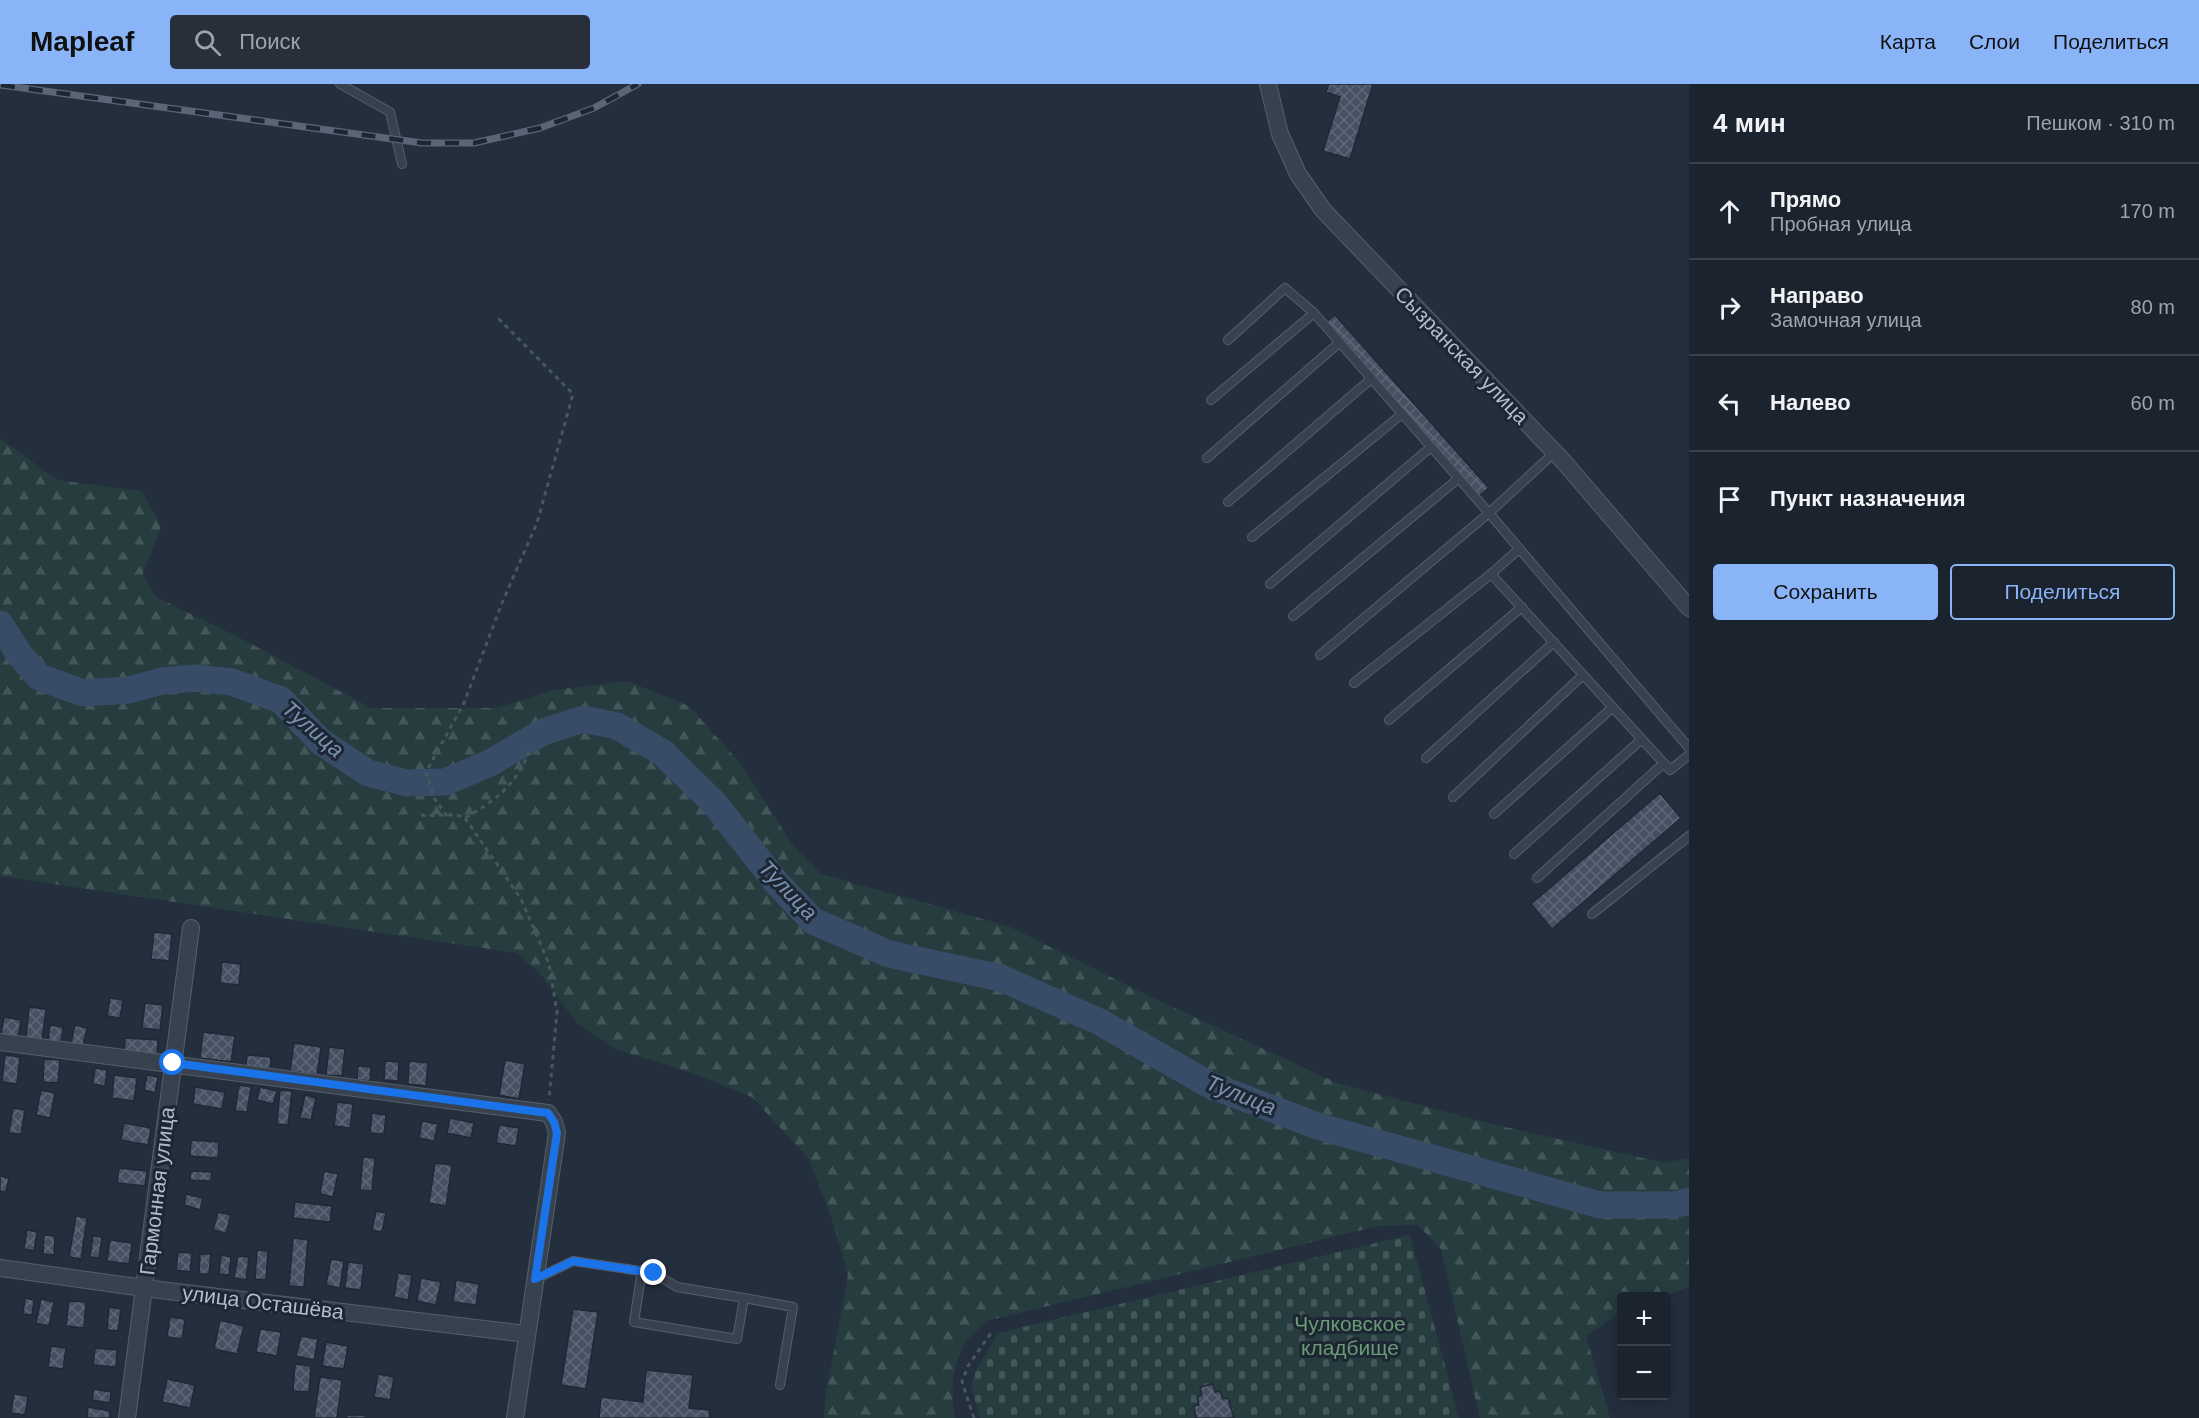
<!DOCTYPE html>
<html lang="ru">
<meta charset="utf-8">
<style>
body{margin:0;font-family:Helvetica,sans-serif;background:#282f3a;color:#f1f3f6}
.controls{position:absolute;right:18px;bottom:18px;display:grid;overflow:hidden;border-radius:6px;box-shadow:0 3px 15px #0003}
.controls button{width:54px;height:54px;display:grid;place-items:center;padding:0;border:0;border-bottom:2px solid #39404a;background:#1b232e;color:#f1f3f6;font:30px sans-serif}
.stop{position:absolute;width:18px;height:18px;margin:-14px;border:4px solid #1a73e8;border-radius:50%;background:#fff}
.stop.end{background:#1a73e8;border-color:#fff;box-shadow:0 2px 6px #0008}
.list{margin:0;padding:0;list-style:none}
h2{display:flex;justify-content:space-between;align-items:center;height:78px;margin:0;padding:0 24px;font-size:26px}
h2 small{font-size:20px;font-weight:400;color:#a0a4aa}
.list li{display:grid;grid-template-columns:39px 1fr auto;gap:18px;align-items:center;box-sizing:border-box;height:96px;padding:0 24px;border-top:2px solid #39404a}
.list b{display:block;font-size:22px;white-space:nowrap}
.list p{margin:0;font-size:20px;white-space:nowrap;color:#a0a4aa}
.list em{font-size:20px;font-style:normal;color:#a0a4aa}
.actions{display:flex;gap:12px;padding:18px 24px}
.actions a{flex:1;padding:14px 0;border:2px solid #8ab4f8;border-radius:6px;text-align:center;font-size:21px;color:#8ab4f8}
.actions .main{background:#8ab4f8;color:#111}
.icon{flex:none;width:33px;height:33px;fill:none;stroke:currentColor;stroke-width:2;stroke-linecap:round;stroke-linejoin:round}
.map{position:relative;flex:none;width:1689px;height:1334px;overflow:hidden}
header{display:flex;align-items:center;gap:36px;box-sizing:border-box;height:84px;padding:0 30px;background:#8ab4f8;color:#111}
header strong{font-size:28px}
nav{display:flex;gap:33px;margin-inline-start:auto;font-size:21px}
.search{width:420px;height:54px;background:#282f3a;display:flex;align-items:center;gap:15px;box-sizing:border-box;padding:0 21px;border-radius:6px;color:#a0a4aa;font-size:22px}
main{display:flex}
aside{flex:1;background:#1b232e}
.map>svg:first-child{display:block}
.forest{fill:url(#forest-firs)}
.cemetery{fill:url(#cemetery-stones)}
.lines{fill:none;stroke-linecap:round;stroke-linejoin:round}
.river{stroke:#394c67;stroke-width:27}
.building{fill:url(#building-cross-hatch);stroke:#1f2835;stroke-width:1.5}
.service-casing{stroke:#565f6c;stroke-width:10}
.minor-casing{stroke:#565f6c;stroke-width:18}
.path{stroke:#44595c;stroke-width:3;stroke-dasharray:4.5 4.5;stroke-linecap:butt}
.service{stroke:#38414e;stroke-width:8}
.minor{stroke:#38414e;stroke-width:16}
.rail-casing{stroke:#5a6575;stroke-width:7}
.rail{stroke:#1d2633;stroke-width:4.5;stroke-dasharray:14;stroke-linecap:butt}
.route{stroke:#1a73e8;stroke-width:8}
.labels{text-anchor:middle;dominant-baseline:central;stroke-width:6;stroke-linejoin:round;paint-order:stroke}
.street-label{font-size:21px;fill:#b4bcc9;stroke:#1d2633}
.park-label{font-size:21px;fill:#6b9a76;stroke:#1d2633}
.water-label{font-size:22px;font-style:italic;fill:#7c92b1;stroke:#1d2633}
</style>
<header>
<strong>Mapleaf</strong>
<div class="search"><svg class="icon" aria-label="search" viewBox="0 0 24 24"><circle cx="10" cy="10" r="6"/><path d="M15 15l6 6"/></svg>Поиск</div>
<nav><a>Карта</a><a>Слои</a><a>Поделиться</a></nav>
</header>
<main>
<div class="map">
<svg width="1689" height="1334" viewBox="0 0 1689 1334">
<defs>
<pattern id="forest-firs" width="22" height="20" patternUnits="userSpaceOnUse" patternTransform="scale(1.5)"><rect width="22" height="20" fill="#263c3f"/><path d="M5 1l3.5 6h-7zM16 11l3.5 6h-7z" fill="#435659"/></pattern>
<pattern id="cemetery-stones" width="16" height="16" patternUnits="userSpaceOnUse" patternTransform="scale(1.5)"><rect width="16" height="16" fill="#263c3f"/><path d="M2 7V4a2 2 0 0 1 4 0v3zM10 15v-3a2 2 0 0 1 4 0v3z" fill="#435659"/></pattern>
<pattern id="building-cross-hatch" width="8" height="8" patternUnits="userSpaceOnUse" patternTransform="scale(1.5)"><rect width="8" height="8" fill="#455162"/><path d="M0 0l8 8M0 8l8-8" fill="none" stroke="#5d6877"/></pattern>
</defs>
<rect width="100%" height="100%" fill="#242f3e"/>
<path class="forest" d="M0,354L57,396L142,407L161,442L143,490L156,513L238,553L371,624H497L554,606L627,597L689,622L741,680L792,760L821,790L1008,842L1149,912L1337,999L1496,1041L1665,1079L1689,1074V1203L1662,1212H1622L1621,1228L1586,1252L1610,1334H1480L1441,1165L1418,1141L1378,1142L986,1237C979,1245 968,1253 963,1263C952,1285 950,1310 955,1334H824L825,1316L848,1191L832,1136L809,1075L752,1013L695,990L615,965L576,938L539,888L516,869L0,792Z"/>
<path class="cemetery" d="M1410,1151L1459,1334H980L971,1301L976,1286L998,1249Z"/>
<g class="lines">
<path class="river" d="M0,540L19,570L39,593L83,609L129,606L162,597L195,594L232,598L281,616L321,658L368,689L407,699L445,698L490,679L543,648L583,635L617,642L663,669L715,720L776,798L813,837L889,870L1001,894L1100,938L1208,1000L1317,1042L1600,1121H1673L1689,1117"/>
</g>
<path class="building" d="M1329,0H1373L1350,75L1323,67L1340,13L1326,8Z
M1335,231L1489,404L1479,412L1325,239Z
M1660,709L1681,734L1552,845L1531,820Z
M154,848L172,850L169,877L151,875Z
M222,878L241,880L239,901L220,899Z
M110,914L123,916L120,934L107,932Z
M145,919L163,921L160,946L142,944Z
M29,923L46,925L42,956L26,954Z
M4,933L21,936L18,954L1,951Z
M50,941L63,943L61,958L48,956Z
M75,941L87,944L83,962L71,959Z
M203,948L235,952L231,978L200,974Z
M125,954L158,956L157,971L124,968Z
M294,959L321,963L317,991L290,987Z
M329,963L345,965L342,992L326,991Z
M5,971L20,973L17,1000L2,998Z
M247,971L271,973L270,985L246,983Z
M44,975L60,976L58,999L43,998Z
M505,976L525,980L519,1015L499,1011Z
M385,977L399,978L398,997L384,996Z
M409,977L428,979L426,1002L408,1000Z
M358,982L371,983L370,997L357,996Z
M95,984L107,986L105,1002L93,1000Z
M114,991L137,994L134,1017L112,1014Z
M147,991L158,993L155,1009L144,1006Z
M239,1001L251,1003L247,1028L235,1027Z
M195,1003L225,1008L222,1025L193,1020Z
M260,1003L277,1007L273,1020L257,1016Z
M41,1006L55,1009L50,1034L36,1031Z
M280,1006L292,1007L288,1041L277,1040Z
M305,1011L316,1014L311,1036L300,1034Z
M337,1018L353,1020L350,1044L334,1042Z
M13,1024L25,1026L21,1050L9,1049Z
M372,1029L386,1031L384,1050L370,1049Z
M450,1034L474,1039L471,1054L447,1049Z
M422,1037L438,1040L434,1057L419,1054Z
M124,1039L151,1044L148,1061L121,1056Z
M499,1041L519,1044L516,1062L496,1059Z
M191,1056L219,1058L218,1074L190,1072Z
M363,1073L375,1074L372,1107L360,1106Z
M435,1079L452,1081L446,1122L429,1119Z
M119,1084L147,1087L145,1102L117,1099Z
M191,1087L212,1088L211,1097L190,1096Z
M324,1087L338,1090L333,1113L320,1110Z
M0,1092L9,1094L6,1108L0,1107Z
M186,1110L203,1114L200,1126L184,1121Z
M295,1118L332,1122L330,1138L293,1134Z
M376,1127L386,1129L382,1148L372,1146Z
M218,1128L231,1131L226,1149L213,1146Z
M76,1132L87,1134L81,1175L69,1173Z
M27,1146L37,1148L34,1167L24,1165Z
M44,1151L55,1152L54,1171L43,1170Z
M93,1152L102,1153L99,1174L90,1173Z
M293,1154L308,1156L304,1203L289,1202Z
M110,1156L132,1159L129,1180L107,1177Z
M257,1166L268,1167L266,1196L255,1195Z
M178,1168L192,1169L190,1188L176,1186Z
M200,1170H211L209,1190H199Z
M221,1171L231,1173L229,1191L219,1190Z
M238,1172L249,1173L246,1196L234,1194Z
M331,1175L344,1177L340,1204L326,1201Z
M348,1178L364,1180L361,1206L345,1204Z
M398,1189L412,1191L408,1216L394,1213Z
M421,1194L441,1198L436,1221L417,1217Z
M456,1196L479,1200L476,1221L453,1218Z
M25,1214L34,1216L32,1231L23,1230Z
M41,1215L54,1218L49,1242L36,1239Z
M69,1217L86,1218L84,1244L66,1242Z
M109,1223L121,1225L118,1247L107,1246Z
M573,1225L598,1228L586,1305L561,1301Z
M170,1233L185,1235L182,1255L167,1253Z
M220,1236L244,1242L237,1270L214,1265Z
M260,1245L281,1248L277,1272L256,1268Z
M301,1252L318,1255L314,1276L296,1272Z
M326,1258L348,1262L344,1285L322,1282Z
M51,1262L66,1264L63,1285L48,1283Z
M95,1264L117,1266L116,1283L93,1281Z
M295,1280L311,1282L309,1308L293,1307Z
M646,1286L693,1291L689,1324L710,1326L709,1334H599L601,1313L643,1318Z
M378,1290L394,1293L390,1316L374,1313Z
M320,1293L342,1296L337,1334H314Z
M167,1295L195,1301L190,1324L162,1318Z
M1213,1300L1215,1308L1220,1307L1223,1315L1228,1314L1234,1334H1196L1194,1322L1199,1321L1197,1313L1202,1311L1200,1303Z
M94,1305L111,1308L110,1319L92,1316Z
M14,1310L28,1312L25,1331L11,1329Z
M88,1323L110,1327L109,1334H87Z
M347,1331H366V1334H347Z"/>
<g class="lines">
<g class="service-casing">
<path id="service" d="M340,0L390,28L402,80
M1228,256L1285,204L1314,229
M1211,316L1314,229L1489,429L1320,571
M1555,368L1489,429L1689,664
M1207,374L1340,258
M1228,418L1371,295
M1252,453L1402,330
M1519,465L1491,490L1670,686L1689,671
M1270,500L1431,363
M1293,532L1459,394
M1354,599L1491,490
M1389,636L1522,523
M1426,674L1554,558
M1453,713L1583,591
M1494,730L1613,623
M1514,770L1642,655
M1537,794L1664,679
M1592,830L1689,752
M536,1195L573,1177L654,1189L677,1203L744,1214L737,1255L634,1238L642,1186
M744,1214L793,1223L780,1301"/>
</g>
<g class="minor-casing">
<path id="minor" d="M1268,0L1280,50L1298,90L1323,126L1564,378L1689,524
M0,958L548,1029L554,1038L557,1049L515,1334
M0,1184L144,1204L527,1250
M127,1334L191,844"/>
</g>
<path class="path" d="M421,731C435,733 455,728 465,734C496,716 515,702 529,668
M447,732L434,714L426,688L464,619L502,519L537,439L573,310L498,234
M465,734L521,815L549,880L557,928L549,1016
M974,1334L962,1298L968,1282L991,1249"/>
<use href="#service" class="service"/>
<use href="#minor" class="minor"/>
<g class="rail-casing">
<path id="rail" d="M1,1L422,59H474L540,44L594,24L638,0"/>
</g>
<use href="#rail" class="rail"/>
</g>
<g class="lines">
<path class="route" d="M173,979L548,1029L554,1038L557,1049L535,1195L573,1177L654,1189"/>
</g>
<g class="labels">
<g class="street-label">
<text transform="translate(1462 271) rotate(46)">Сызранская улица</text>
<text transform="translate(157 1107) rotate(-83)">Гармонная улица</text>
<text transform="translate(263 1218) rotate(7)">улица Осташёва</text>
</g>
<g class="park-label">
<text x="1350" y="1239">Чулковское<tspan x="1350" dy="24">кладбище</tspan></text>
</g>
<g class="water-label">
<text transform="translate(313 645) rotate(41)">Тулица</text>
<text transform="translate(788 806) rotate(46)">Тулица</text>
<text transform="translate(1241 1011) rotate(22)">Тулица</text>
</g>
</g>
</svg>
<div class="controls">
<button>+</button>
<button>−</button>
</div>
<div class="stop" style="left:173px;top:979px"></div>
<div class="stop end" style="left:654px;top:1189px"></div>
</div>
<aside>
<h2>4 мин<small>Пешком · 310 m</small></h2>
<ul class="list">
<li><svg class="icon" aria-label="ahead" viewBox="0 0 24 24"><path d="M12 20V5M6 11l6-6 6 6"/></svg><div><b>Прямо</b><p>Пробная улица</p></div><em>170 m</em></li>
<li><svg class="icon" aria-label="right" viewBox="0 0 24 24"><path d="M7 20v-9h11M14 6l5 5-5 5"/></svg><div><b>Направо</b><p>Замочная улица</p></div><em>80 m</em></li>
<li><svg class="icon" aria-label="left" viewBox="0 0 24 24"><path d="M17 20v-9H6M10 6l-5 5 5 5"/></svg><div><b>Налево</b></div><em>60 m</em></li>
<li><svg class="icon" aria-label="arrive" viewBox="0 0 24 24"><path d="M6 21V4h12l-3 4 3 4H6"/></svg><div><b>Пункт назначения</b></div></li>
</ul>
<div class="actions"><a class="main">Сохранить</a><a>Поделиться</a></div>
</aside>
</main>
